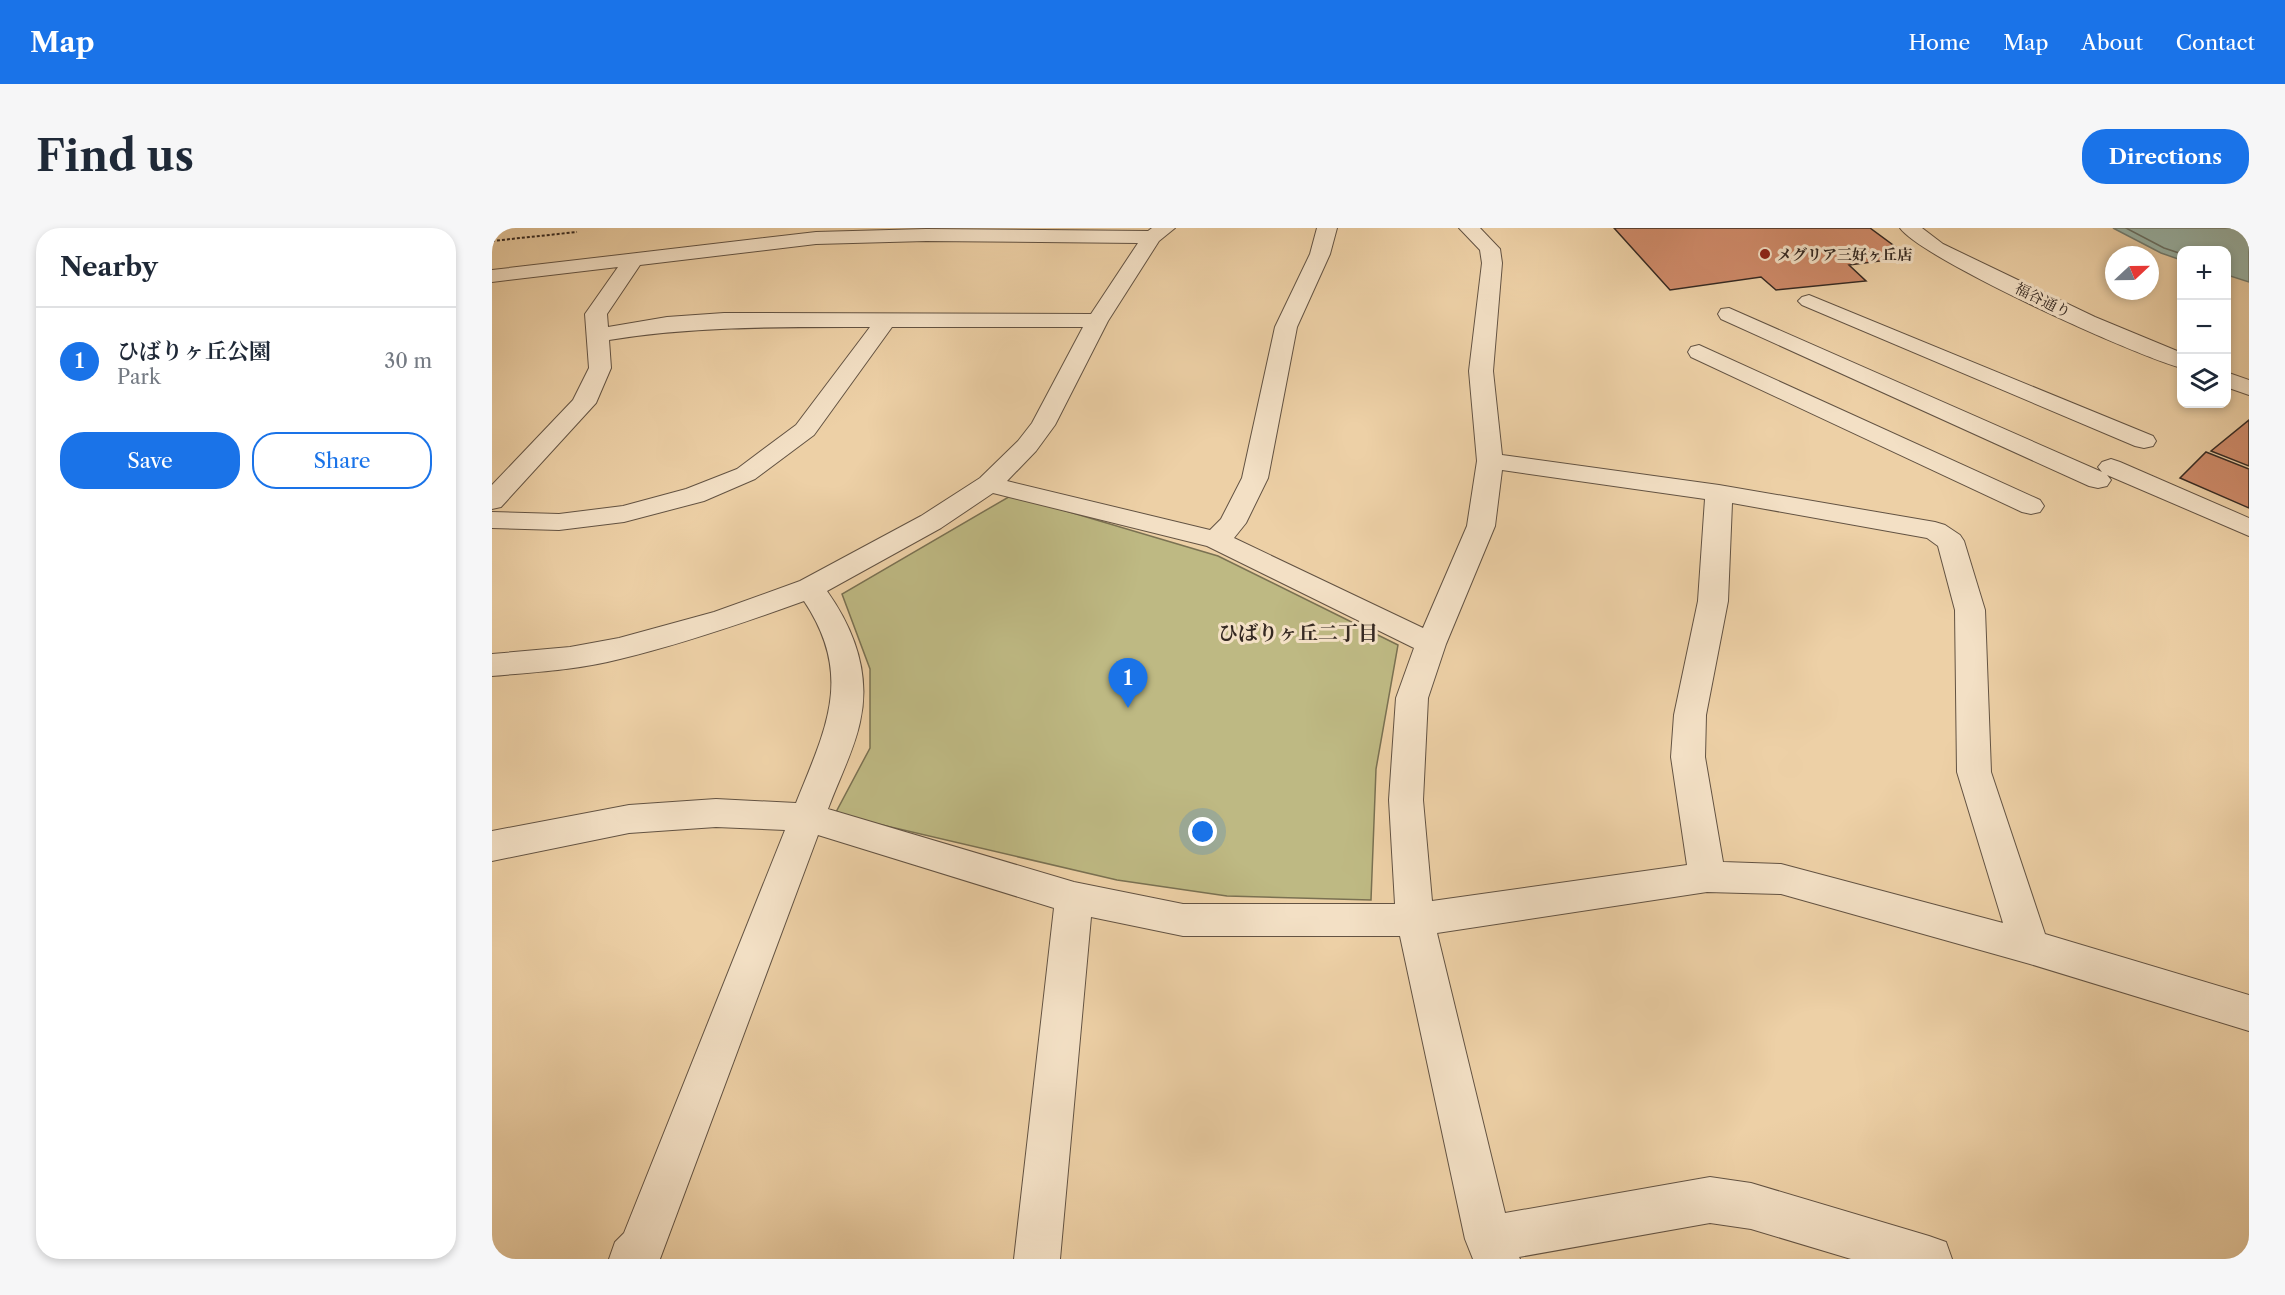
<!DOCTYPE html>
<meta charset="utf-8">
<style>
body{margin:0;font-family:"Libre Caslon Text","Noto Serif JP",serif;background:#f6f6f7;color:#1f2937}
.controls{position:absolute;right:18px;top:18px;display:grid;overflow:hidden;border-radius:12px;box-shadow:0 3px 9px #0003}
.controls button{width:54px;height:54px;display:grid;place-items:center;padding:0;border:0;border-bottom:2px solid #e0e1e3;background:#fff;color:#1f2937;font:30px sans-serif}
.compass{position:absolute;left:1613px;top:18px;width:54px;height:54px;border-radius:50%;background:#fff;box-shadow:0 3px 9px #0003;rotate:68deg}
.you{position:absolute;left:711px;top:604px;width:21px;height:21px;margin:-15px;border:4px solid #fff;border-radius:50%;background:#1a73e8;box-shadow:0 0 0 9px #1a73e833}
.badge{display:grid;place-items:center;width:39px;height:39px;border-radius:50%;background:#1a73e8;color:#fff;font-size:20px;font-weight:700}
.pin{position:absolute;translate:-50% -50px;filter:drop-shadow(0 2px 3px #0008)}
.pin::after{content:'';position:absolute;top:32px;width:21px;height:18px;background:inherit;clip-path:polygon(0 0,100% 0,50% 100%)}
.list{margin:0;padding:0;list-style:none}
h2{display:flex;justify-content:space-between;align-items:center;height:78px;margin:0;padding:0 24px;font-size:26px}
h2 small{font-size:20px;font-weight:400;color:#747a83}
.list li{display:grid;grid-template-columns:39px 1fr auto;gap:18px;align-items:center;box-sizing:border-box;height:108px;padding:0 24px;border-top:2px solid #e0e1e3}
.list b{display:block;font-size:22px;white-space:nowrap}
.list p{margin:0;font-size:20px;white-space:nowrap;color:#747a83}
.list em{font-size:20px;font-style:normal;color:#747a83}
.actions{display:flex;gap:12px;padding:18px 24px}
.actions a{flex:1;padding:14px 0;border:2px solid #1a73e8;border-radius:24px;text-align:center;font-size:21px;color:#1a73e8}
.actions .main{background:#1a73e8;color:#fff}
.icon{flex:none;width:33px;height:33px;fill:none;stroke:currentColor;stroke-width:2;stroke-linecap:round;stroke-linejoin:round}
.map{position:relative;flex:none;width:1757px;height:1031px;overflow:hidden;border-radius:24px}
header{display:flex;align-items:center;gap:36px;box-sizing:border-box;height:84px;padding:0 30px;background:#1a73e8;color:#fff}
header strong{font-size:28px}
nav{display:flex;gap:33px;margin-inline-start:auto;font-size:21px}
.intro{display:flex;align-items:center;justify-content:space-between;box-sizing:border-box;height:144px;padding:0 36px}
h1{margin:0;font-size:42px}
.button{padding:15px 27px;border-radius:24px;background:#1a73e8;color:#fff;font-size:21px;font-weight:700}
main{display:flex;gap:36px;padding:0 36px}
aside{flex:1;background:#fff;border-radius:24px;box-shadow:0 3px 9px #0003}
.map>svg:first-child{display:block}
.green{fill:#beb983;stroke:#7a7152;stroke-width:1.5}
.water{fill:#99b6aa;stroke:#717e74;stroke-width:1.5}
.lines{fill:none;stroke-linecap:round;stroke-linejoin:round}
.shore{stroke:#677066;stroke-width:1.5}
.building{fill:#ce8a69;stroke:#352922;stroke-width:1.5}
.minor-casing{stroke:#635343;stroke-width:2}
.path{stroke:#352922;stroke-width:2;stroke-dasharray:3 2;stroke-linecap:butt}
.minor{fill:#f3e0c5;fill-rule:evenodd}
.poi-dot{fill:#8f2418;stroke:#f3e0c5;stroke-width:2}
.labels{text-anchor:middle;dominant-baseline:central;stroke-width:6;stroke-linejoin:round;paint-order:stroke}
.far-poi-label{font-size:15px;font-weight:bold;fill:#352922;stroke:#f3e0c5;text-anchor:start}
.far-street-label{font-size:15px;fill:#352922;stroke:#f3e0c5}
.neighbourhood-label{font-size:20px;font-weight:bold;fill:#352922;stroke:#f3e0c5}
</style>
<header>
<strong>Map</strong>
<nav><a>Home</a><a>Map</a><a>About</a><a>Contact</a></nav>
</header>
<div class="intro"><h1>Find us</h1><a class="button">Directions</a></div>
<main>
<aside>
<h2>Nearby<small></small></h2>
<ul class="list">
<li><span class="badge">1</span><div><b>ひばりヶ丘公園</b><p>Park</p></div><em>30 m</em></li>
</ul>
<div class="actions"><a class="main">Save</a><a>Share</a></div>
</aside>
<div class="map">
<svg width="1757" height="1031" viewBox="0 0 1757 1031">
<rect width="100%" height="100%" fill="#edd0a6"/>
<filter id="stains"><feTurbulence type="fractalNoise" baseFrequency=".00333" numOctaves="4"/><feColorMatrix values="0 0 0 0 .2 0 0 0 0 .09 0 0 0 0 .02 0 0 0 .5 -.17"/></filter>
<radialGradient id="worn" r=".72"><stop offset=".6" stop-color="#630" stop-opacity="0"/><stop offset="1" stop-color="#630" stop-opacity=".3"/></radialGradient>
<path class="green" d="M520,267L726,328L906,417L884,541L879,672L735,668L625,652L343,586L378,520V441L350,366Z"/>
<path class="water" d="M1621,0H1757V54L1735,47L1734,22H1690L1689,32L1669,25Z"/>
<g class="lines">
<path class="shore" d="M1634,0L1672,20L1690,26"/>
</g>
<path class="building" d="M1122,0H1378L1405,20L1395,32L1357,37L1374,53L1284,62L1269,49L1178,62Z
M1757,192V238L1719,223Z
M1714,224L1757,241V280L1688,250Z"/>
<g class="lines">
<g class="minor-casing">
<path id="minor" d="M660,0H683L667,13L616,93L563,197L544,223L515,253L718,302L729,291L750,250L783,99L818,26L825,0H845L838,26L805,99L776,250L754,295L742,310L931,400L975,298L985,233L977,143L990,35L988,22L967,0H988L1008,21L1010,35L1001,143L1010,227L1227,257L1443,294L1453,297L1468,307L1472,313L1493,382L1499,544L1553,706L1757,767V803L1538,736L1289,666L1215,664L945,705L1013,985L1218,949L1259,955L1437,1008L1454,1014L1460,1031H1359L1259,1001L1218,995L1027,1029L1028,1031H981L973,1011L908,708H691L599,689L568,1031H522L562,680L326,607L168,1031H117L123,1014L132,1005L293,602L224,599L137,605L0,633V603L137,577L224,571L304,575C334,500 362,448 312,373C251,395 190,416 128,431C86,442 43,444 0,448V426L78,419L127,410L222,384L308,353L429,288L488,250L526,213L540,195L591,99H400L322,207L263,251L212,273L132,294L67,302L0,300V284L67,286L131,278L194,261L245,241L304,197L378,99C289,99 205,98 117,112L119,140L104,175L9,279L0,281V257L81,172L97,140L93,86L126,39L0,54V42L324,4L434,1L656,3ZM434,13L646,15L599,86L232,85L175,89L116,99L115,86L148,37L324,16ZM1010,242L1213,271L1206,373L1182,487L1179,529L1195,637L940,673L931,572L936,470L954,416L1003,298ZM501,265L715,318L922,420L904,470L897,572L903,676H691L582,654L336,581C346,553 362,523 368,494C379,446 362,401 335,363L449,300ZM1240,275L1435,310L1446,318L1463,382L1465,544L1511,695L1289,636L1231,634L1213,529L1214,487L1236,373Z
M1408,0H1430L1451,16L1603,89L1690,125V140C1646,129 1430,31 1408,0Z
M1317,67L1661,208L1664,213L1661,218L1652,220L1643,218L1310,77L1306,73L1310,69Z
M1237,80L1610,244L1606,239L1610,234L1619,231L1628,234L1757,290V308L1615,247L1619,252L1615,258L1606,260L1597,258L1229,91L1226,86L1229,81Z
M1207,117L1548,272L1552,278L1548,284L1539,286L1530,284L1199,129L1196,124L1199,119Z
M1734,144L1757,152V167L1734,159Z"/>
</g>
<path class="path" d="M0,13L85,4"/>
<use href="#minor" class="minor"/>
</g>
<circle class="poi-dot" cx="1273" cy="26" r="6"/>
<g class="labels">
<g class="far-poi-label">
<text x="1285" y="26">メグリア三好ヶ丘店</text>
</g>
<g class="far-street-label">
<text transform="translate(1551 72) rotate(26)">福谷通り</text>
</g>
<g class="neighbourhood-label">
<text x="806" y="405">ひばりヶ丘二丁目</text>
</g>
</g>
<rect width="100%" height="100%" filter="url(#stains)"/>
<rect width="100%" height="100%" fill="url(#worn)"/>
</svg>
<div class="controls">
<button>+</button>
<button>−</button>
<button><svg class="icon" aria-label="layers" viewBox="0 0 24 24"><path d="M12 4l9 5-9 5-9-5zM3 14l9 5 9-5"/></svg></button>
</div>
<svg class="compass" viewBox="-18 -18 36 36"><path d="M0-13l5 13h-10z" fill="#e53935"/><path d="M0 13l5-13h-10z" fill="#747a83"/></svg>
<div class="you"></div>
<div class="pin badge" style="left:636px;top:480px">1</div>
</div>
</main>
